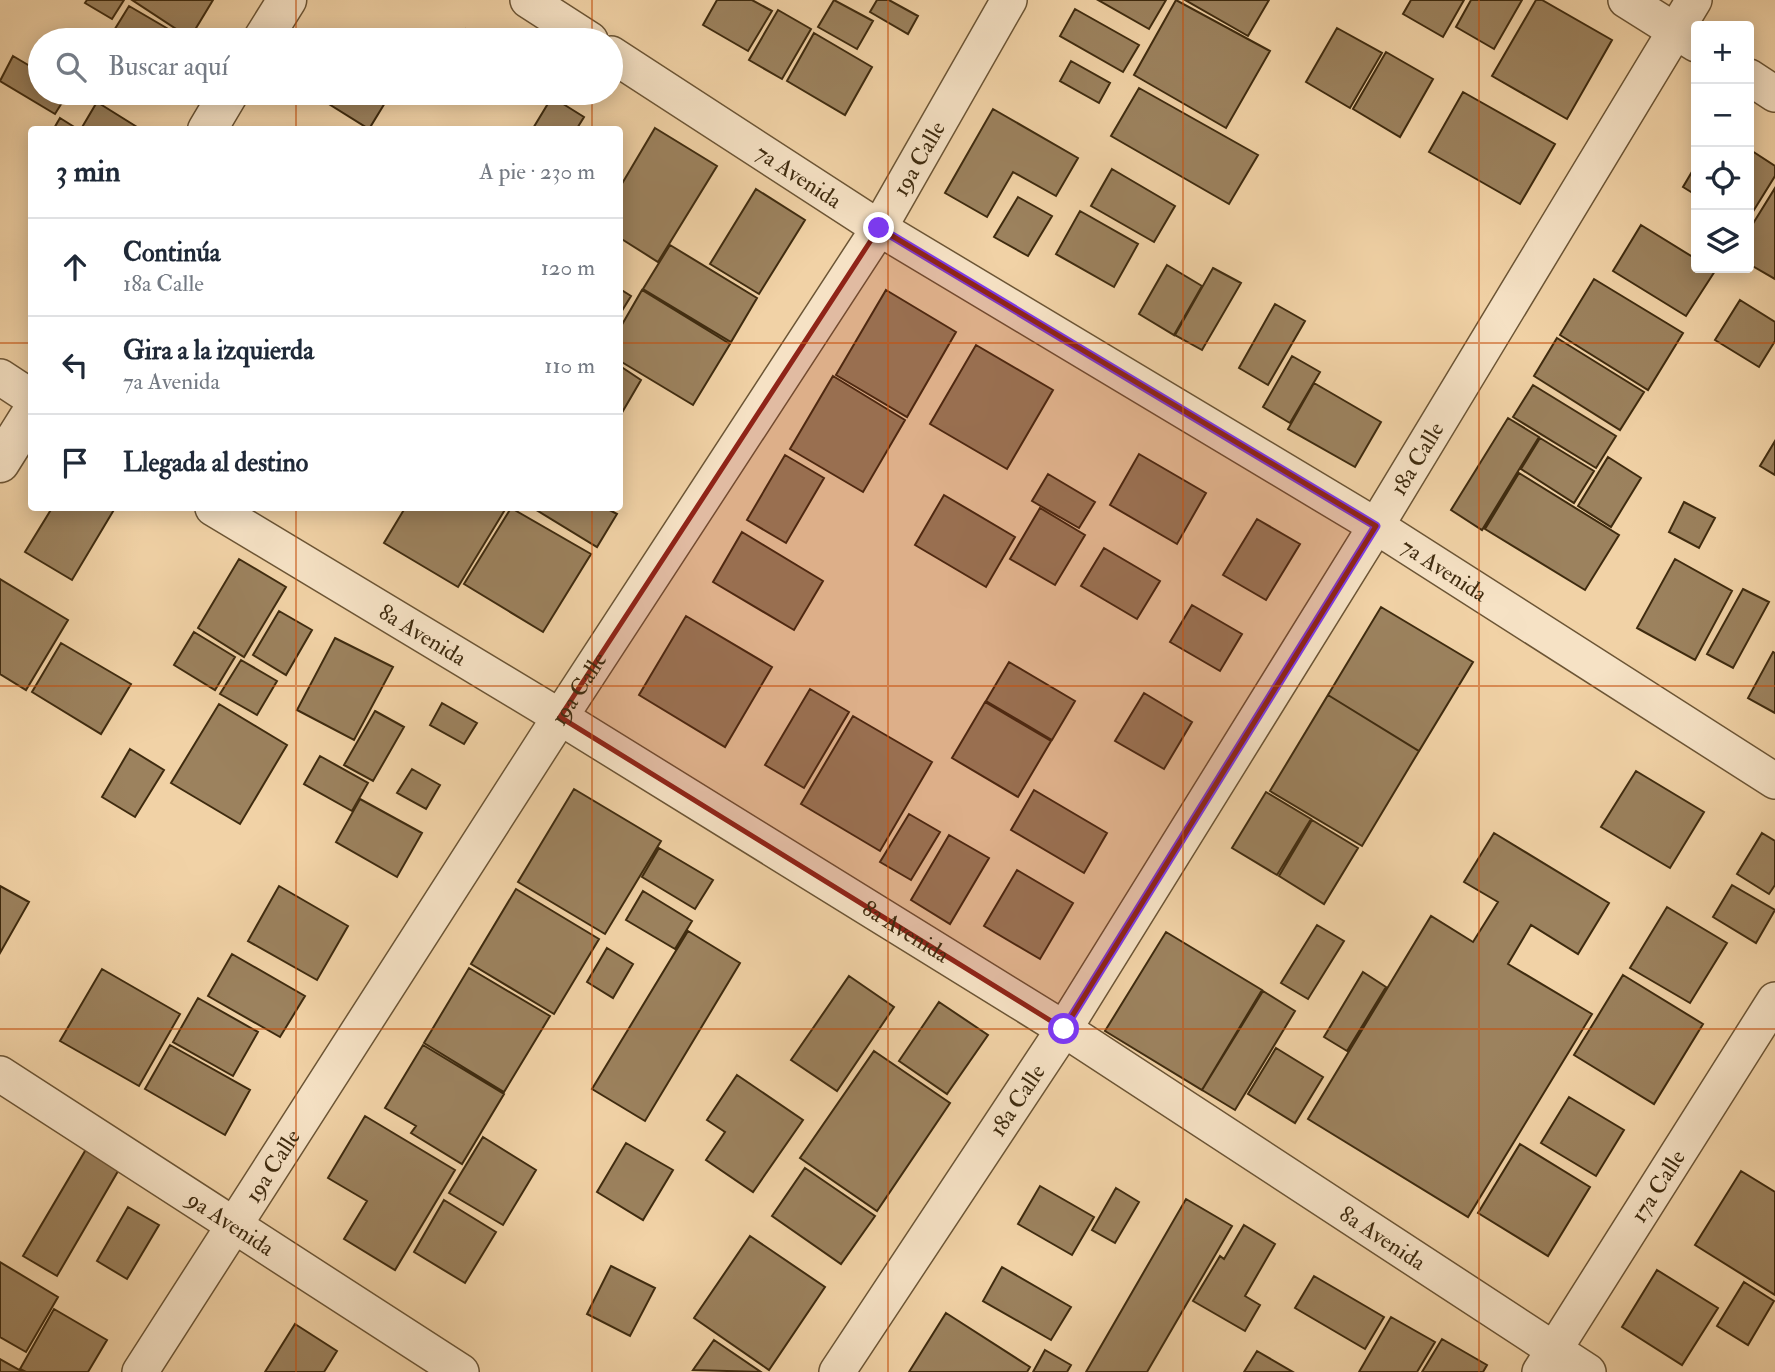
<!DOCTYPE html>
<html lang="es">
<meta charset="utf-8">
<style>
body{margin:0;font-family:"IM FELL Double Pica",serif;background:#f2f2f3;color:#1f2937}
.controls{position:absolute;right:21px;top:21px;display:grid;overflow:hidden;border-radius:7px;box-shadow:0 4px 18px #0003}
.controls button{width:63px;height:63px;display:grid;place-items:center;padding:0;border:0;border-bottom:2px solid #e0e1e3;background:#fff;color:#1f2937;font:35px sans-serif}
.stop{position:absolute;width:21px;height:21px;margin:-16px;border:5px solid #7c3aed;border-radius:50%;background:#fff}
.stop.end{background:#7c3aed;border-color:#fff;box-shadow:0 2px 7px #0008}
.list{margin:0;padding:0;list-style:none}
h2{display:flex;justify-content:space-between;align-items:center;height:91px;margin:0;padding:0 28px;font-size:30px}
h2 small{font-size:23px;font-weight:400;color:#747a83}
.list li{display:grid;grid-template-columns:46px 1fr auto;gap:21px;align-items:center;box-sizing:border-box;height:98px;padding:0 28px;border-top:2px solid #e0e1e3}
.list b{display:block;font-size:26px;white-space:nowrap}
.list p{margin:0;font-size:23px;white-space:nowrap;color:#747a83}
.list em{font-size:23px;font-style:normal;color:#747a83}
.icon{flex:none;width:38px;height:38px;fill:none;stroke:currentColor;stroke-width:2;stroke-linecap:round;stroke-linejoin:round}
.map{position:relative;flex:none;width:1775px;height:1372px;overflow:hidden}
.search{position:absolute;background:#fff;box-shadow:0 4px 18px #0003;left:28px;top:28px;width:595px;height:77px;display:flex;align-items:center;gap:18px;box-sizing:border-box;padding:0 24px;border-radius:38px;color:#747a83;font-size:26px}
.panel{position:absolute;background:#fff;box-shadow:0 4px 18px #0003;left:28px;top:126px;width:595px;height:385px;border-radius:7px}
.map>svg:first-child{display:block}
.building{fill:#9c825e;stroke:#3f2b0f;stroke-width:2}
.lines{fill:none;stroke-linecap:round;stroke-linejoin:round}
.minor-casing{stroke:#6c5535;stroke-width:38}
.tertiary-casing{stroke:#6c5535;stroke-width:41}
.minor{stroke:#f6e2c5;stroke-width:35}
.tertiary{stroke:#f6e2c5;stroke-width:38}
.route{stroke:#7c3aed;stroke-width:9}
.marked{fill:#8f2418;fill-opacity:0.2;stroke:#8f2418;stroke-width:5;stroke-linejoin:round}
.grid{fill:none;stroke:#c6500d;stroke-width:2;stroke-opacity:0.55}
.labels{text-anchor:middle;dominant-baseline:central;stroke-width:6;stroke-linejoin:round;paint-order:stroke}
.street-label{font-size:23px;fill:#3f2b0f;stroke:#f6e2c5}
</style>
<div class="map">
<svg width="1775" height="1372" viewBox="0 0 1775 1372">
<rect width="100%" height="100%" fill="#f1d2a6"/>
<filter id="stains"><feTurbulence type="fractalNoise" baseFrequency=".00286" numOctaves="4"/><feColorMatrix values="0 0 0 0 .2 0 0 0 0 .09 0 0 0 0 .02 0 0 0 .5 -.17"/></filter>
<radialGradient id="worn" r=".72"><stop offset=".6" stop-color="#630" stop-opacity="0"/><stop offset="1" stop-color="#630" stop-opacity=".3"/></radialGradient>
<path class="building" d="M87,0H124L112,19L85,3Z
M132,0H213L190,38Z
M717,0H752L772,11L748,51L703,25Z
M834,0L873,21L857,49L818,27Z
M877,0H889L918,16L908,34L870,12Z
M1098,0H1166L1149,29Z
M1176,0L1270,51L1226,128L1134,75Z
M1185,0H1269L1248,36Z
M1411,0H1464L1443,37L1403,14Z
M1471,0H1522L1494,49L1456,27Z
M1536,0H1542L1612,40L1567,119L1492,76Z
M129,6L187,40H115L110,37Z
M1075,9L1139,45L1123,72L1060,36Z
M778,10L811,29L782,79L749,60Z
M1337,28L1382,53L1350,108L1306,82Z
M466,29L484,40H459Z
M814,33L872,67L845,115L787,81Z
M1386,52L1433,79L1400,137L1353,109Z
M13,56L40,72V93H68L55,114L0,81Z
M1071,61L1110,83L1099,103L1060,81Z
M1139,88L1258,155L1229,204L1111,136Z
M1463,92L1555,144L1520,204L1429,152Z
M318,93H391L369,129L316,96Z
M552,97L584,117L576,130H532Z
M97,102L137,127L135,130L81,129Z
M993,109L1078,158L1056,196L1013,172L987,217L945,193Z
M60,118L79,130H53Z
M655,128L717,166L658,262L620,238V187Z
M1749,149L1775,166V176L1749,218Z
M1696,165V195L1683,187Z
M1112,169L1175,206L1154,242L1091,206Z
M1775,188V279L1749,264V230Z
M756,189L805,220L759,294L710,264Z
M1018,197L1052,216L1028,256L994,237Z
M1080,211L1138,244L1114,287L1056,254Z
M1641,225L1696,259V268L1715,271L1686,316L1613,271Z
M670,245L757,298L731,342L643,289Z
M1167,265L1202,286L1174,335L1139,314Z
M1213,268L1241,283L1202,350L1175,335Z
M1594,279L1683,333L1648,390L1560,335Z
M620,289L631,296L620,314Z
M642,290L730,344L693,405L620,361V328Z
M886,290L956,332L907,417L836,375Z
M1740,300L1775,322V341L1759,367L1715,340Z
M1275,304L1305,321L1268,385L1239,368Z
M1557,338L1644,392L1620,430L1534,376Z
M976,345L1053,390L1007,469L930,424Z
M1292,356L1320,372L1290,423L1263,407Z
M620,366L641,380L620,416Z
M833,376L905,420L863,492L790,449Z
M1314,383L1381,422L1355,467L1288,429Z
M1533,385L1616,436L1596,468L1513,417Z
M1508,418L1539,437L1482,530L1451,510Z
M1540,438L1594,471L1574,503L1521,469Z
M1775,441V475L1760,466Z
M1139,454L1206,493L1177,544L1110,505Z
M785,455L824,478L786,543L747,520Z
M1608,457L1641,478L1611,527L1578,506Z
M1519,473L1619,535L1585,590L1485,529Z
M1048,474L1095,502L1079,528L1032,501Z
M944,495L1015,537L986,587L915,545Z
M1684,502L1715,518L1699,548L1669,532Z
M52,508H115L72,580L25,552Z
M405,508H506L458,587L384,543Z
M511,508L591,554L543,632L464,584Z
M533,508H606L617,514L597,547Z
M1040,508L1085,535L1055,585L1010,559Z
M1257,519L1300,544L1266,600L1223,575Z
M742,532L823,581L794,630L713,582Z
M1104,548L1160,581L1137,619L1081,586Z
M239,559L286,587L244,657L198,628Z
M1675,559L1732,591L1695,660L1637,628Z
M0,579L68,620L26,690L0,674Z
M1743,589L1769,602L1733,668L1707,654Z
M1192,605L1242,634L1220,671L1170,642Z
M1381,607L1473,662L1419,751L1328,695Z
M279,611L312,630L286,675L253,655Z
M686,616L772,667L725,747L639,695Z
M194,632L235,657L215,690L174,665Z
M335,638L393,667L354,740L297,710Z
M61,643L131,684L101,734L32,692Z
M1773,652L1775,653V713L1748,698Z
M241,660L277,681L257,715L220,694Z
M1009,662L1075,701L1052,740L986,701Z
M810,689L849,712L804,788L765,765Z
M1144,693L1192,722L1164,769L1115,741Z
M1328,695L1419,751L1362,846L1270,791Z
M985,702L1051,741L1018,797L952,758Z
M442,703L477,723L464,744L430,725Z
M219,704L287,745L240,824L171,783Z
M375,711L404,727L373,781L344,765Z
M853,716L932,762L880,851L801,804Z
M130,749L164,770L135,817L102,797Z
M320,756L368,783L352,811L304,784Z
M412,769L440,785L426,809L397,793Z
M1636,771L1704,812L1670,868L1601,827Z
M574,789L661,841L605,934L518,882Z
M1034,790L1107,833L1084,873L1011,830Z
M1266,792L1311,819L1277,875L1232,848Z
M360,799L422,833L397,877L336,842Z
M909,814L940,832L911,880L880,862Z
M1312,820L1358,848L1324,904L1279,876Z
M1494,833L1609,903L1578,954L1531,925L1508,964L1592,1014L1468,1217L1308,1119L1431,916L1473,942L1498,902L1464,882Z
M1762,833L1775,841V885L1769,894L1737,874Z
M949,835L989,858L950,924L911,900Z
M659,848L713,880L695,909L642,877Z
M1017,870L1073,903L1040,959L984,926Z
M1732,885L1775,910L1756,943L1713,917Z
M0,886L29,902L0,953Z
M279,886L348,926L317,980L248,941Z
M516,889L599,939L554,1014L471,964Z
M643,891L692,921L675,949L626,920Z
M1667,907L1727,943L1690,1003L1630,968Z
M1317,925L1344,941L1308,999L1281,983Z
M688,931L740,963L645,1121L592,1089Z
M1166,932L1262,990L1202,1090L1105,1031Z
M607,948L633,964L613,998L587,982Z
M232,954L305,996L280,1037L208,996Z
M469,968L550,1016L504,1092L424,1043Z
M102,969L180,1014L139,1086L60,1041Z
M1363,972L1386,987L1347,1051L1324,1037Z
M1623,975L1703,1024L1654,1104L1574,1055Z
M849,976L894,1007L837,1091L791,1060Z
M1263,991L1295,1011L1235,1110L1202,1090Z
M198,998L258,1032L233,1076L173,1042Z
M939,1002L988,1035L947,1094L899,1061Z
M170,1045L250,1090L225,1135L145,1089Z
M423,1045L504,1094L462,1164L411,1133L416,1126L385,1108Z
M1276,1048L1323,1077L1295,1123L1248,1094Z
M874,1051L950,1103L877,1211L800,1158Z
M737,1075L803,1120L753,1192L706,1160L725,1132L707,1120Z
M1569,1097L1624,1130L1596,1176L1541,1143Z
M365,1116L455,1170L395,1270L344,1239L367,1201L328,1178Z
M483,1137L536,1170L503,1225L449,1193Z
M626,1143L673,1170L643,1220L597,1192Z
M1520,1144L1590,1187L1548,1256L1478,1213Z
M88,1146L121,1166L57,1276L23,1256Z
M805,1168L875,1216L841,1264L772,1216Z
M1741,1171L1775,1192V1295L1695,1245Z
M1040,1186L1094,1217L1072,1255L1018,1224Z
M1116,1188L1139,1202L1115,1243L1092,1230Z
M1186,1199L1232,1226L1147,1372H1086Z
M444,1200L496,1232L465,1283L414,1252Z
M128,1207L159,1225L127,1279L97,1261Z
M1244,1225L1275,1244L1245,1296L1260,1305L1245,1331L1193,1301L1220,1256L1224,1259Z
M750,1236L825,1287L769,1370L694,1318Z
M0,1262L58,1297L26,1352L0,1337Z
M611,1266L655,1288L630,1336L587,1314Z
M1002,1267L1071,1307L1051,1340L983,1301Z
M1657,1270L1718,1308L1682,1365L1622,1327Z
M1314,1276L1384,1317L1365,1349L1295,1308Z
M1744,1282L1774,1301L1748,1345L1717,1326Z
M54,1309L107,1340L88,1372H26L20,1369Z
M946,1313L1030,1367L1027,1372H909Z
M1391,1317L1435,1342L1417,1372H1359Z
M295,1324L337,1351L324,1372H265Z
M1442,1339L1487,1365L1483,1372H1422Z
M714,1340L761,1372L693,1370Z
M1045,1350L1071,1365L1067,1372H1033Z
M1257,1351L1293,1372H1244Z
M0,1359L23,1372H0Z"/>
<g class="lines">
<g class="minor-casing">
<g id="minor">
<path d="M528,0L590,40"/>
<path d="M1626,0L1696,44"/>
<path id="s1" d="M611,54L879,228L1376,526L1775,781"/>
<path d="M1749,77L1775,94"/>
<path d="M0,377L32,398"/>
<path id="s2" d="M213,508L560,717L1064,1029L1588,1372"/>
<path id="s3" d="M0,1074L461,1372"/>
<path id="s4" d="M140,1372L560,717L879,228L1009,0"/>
<path id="s5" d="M837,1372L1064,1029L1376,526L1694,0"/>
<path id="s6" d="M1540,1372L1775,1000"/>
</g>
</g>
<g class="tertiary-casing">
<path id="tertiary" d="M262,40L287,0
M207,130L229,93
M0,463L32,412"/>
</g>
<use href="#minor" class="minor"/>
<use href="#tertiary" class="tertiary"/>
</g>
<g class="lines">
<path class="route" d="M879,228L1376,526L1064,1029"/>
</g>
<path class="marked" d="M879,228L1376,526L1064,1029L560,717Z"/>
<path class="grid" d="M296,0V40M592,0V40M888,0V1372M1183,0V1372M1479,0V1372M296,93V130M592,93V130M0,343H32M620,343H1775M296,508V1372M592,508V1372M0,686H1775M0,1029H1775"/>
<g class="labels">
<g class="street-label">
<text stroke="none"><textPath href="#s4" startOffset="1442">19a Calle</textPath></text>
<text stroke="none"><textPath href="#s1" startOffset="224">7a Avenida</textPath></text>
<text stroke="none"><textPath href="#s5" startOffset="1082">18a Calle</textPath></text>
<text stroke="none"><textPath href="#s1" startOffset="980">7a Avenida</textPath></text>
<text stroke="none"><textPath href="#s2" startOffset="245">8a Avenida</textPath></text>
<text stroke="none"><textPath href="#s4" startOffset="812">19a Calle</textPath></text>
<text stroke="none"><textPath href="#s2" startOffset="812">8a Avenida</textPath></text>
<text stroke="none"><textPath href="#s5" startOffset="326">18a Calle</textPath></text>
<text stroke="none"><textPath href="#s4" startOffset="245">19a Calle</textPath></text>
<text stroke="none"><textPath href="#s6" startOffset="220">17a Calle</textPath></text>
<text stroke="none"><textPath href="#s3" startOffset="275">9a Avenida</textPath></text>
<text stroke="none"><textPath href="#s2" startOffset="1379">8a Avenida</textPath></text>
</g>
</g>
<rect width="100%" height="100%" filter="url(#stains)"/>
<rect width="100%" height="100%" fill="url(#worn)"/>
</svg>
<div class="controls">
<button>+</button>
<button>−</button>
<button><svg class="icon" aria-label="locate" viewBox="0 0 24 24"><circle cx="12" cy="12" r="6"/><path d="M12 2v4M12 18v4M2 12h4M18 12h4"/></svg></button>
<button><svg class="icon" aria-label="layers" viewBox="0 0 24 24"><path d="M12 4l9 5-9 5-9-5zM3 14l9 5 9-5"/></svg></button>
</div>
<div class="stop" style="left:1064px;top:1029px"></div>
<div class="stop end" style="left:879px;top:228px"></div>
<div class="search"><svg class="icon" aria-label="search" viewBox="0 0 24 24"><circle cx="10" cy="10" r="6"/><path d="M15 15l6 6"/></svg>Buscar aquí</div>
<section class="panel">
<h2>3 min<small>A pie · 230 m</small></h2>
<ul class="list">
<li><svg class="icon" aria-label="ahead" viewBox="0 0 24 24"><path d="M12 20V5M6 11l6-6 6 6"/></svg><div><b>Continúa</b><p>18a Calle</p></div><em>120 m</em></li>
<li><svg class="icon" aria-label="left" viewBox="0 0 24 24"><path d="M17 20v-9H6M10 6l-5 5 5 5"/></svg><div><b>Gira a la izquierda</b><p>7a Avenida</p></div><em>110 m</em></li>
<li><svg class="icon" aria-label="arrive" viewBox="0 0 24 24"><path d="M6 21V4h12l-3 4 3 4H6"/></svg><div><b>Llegada al destino</b></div></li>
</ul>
</section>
</div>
